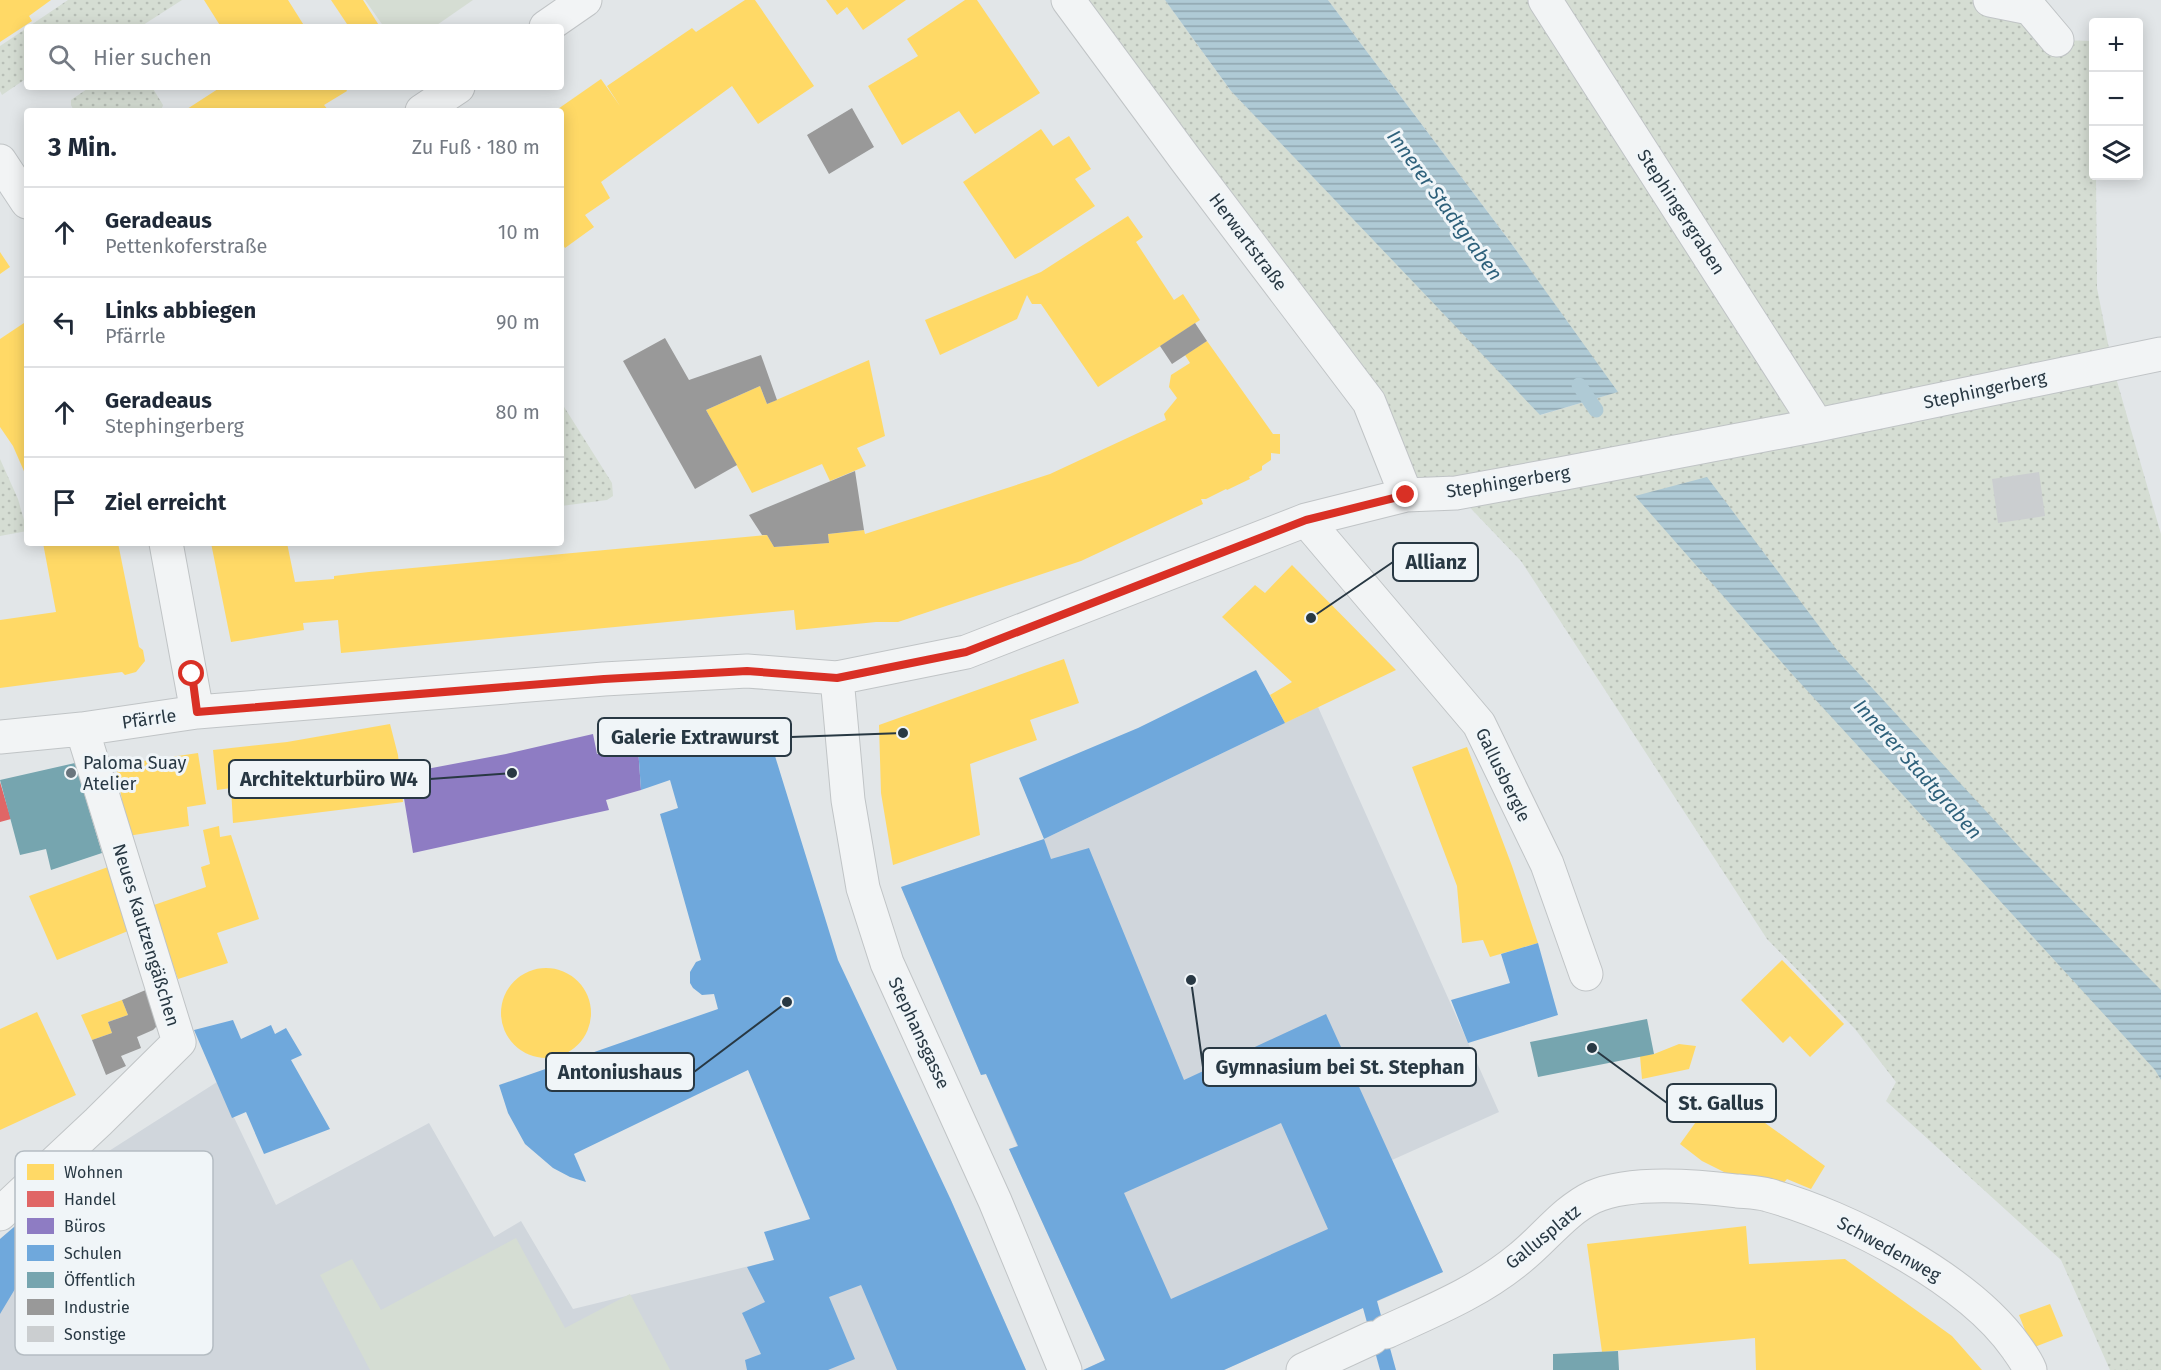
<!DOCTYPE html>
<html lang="de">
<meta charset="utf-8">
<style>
body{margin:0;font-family:"Fira Sans",sans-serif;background:#f6f6f7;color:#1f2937}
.controls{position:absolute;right:18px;top:18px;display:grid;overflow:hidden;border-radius:6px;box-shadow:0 3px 15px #0003}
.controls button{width:54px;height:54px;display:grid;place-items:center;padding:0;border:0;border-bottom:2px solid #e0e1e3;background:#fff;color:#1f2937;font:30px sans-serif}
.stop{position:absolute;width:18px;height:18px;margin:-14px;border:4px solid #d93025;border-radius:50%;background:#fff}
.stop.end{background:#d93025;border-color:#fff;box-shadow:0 2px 6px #0008}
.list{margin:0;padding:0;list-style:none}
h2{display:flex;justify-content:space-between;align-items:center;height:78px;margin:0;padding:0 24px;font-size:26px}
h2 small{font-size:20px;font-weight:400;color:#747a83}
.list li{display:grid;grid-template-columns:39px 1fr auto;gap:18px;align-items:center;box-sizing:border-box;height:90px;padding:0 24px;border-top:2px solid #e0e1e3}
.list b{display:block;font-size:22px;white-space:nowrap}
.list p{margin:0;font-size:20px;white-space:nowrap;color:#747a83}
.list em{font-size:20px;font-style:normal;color:#747a83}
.icon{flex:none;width:33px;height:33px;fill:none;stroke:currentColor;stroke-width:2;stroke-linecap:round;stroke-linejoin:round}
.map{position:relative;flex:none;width:2161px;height:1370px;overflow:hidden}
.search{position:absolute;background:#fff;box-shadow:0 3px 15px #0003;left:24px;top:24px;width:540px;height:66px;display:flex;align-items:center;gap:15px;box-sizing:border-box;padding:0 21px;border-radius:6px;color:#747a83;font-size:22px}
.panel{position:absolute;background:#fff;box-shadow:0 3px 15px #0003;left:24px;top:108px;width:540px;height:438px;border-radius:6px}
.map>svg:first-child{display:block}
.built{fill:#d0d6dc}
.grass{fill:url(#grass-dots)}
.garden{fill:#d5ddd3}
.water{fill:url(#water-rules)}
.homes{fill:#ffd966}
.shops{fill:#e06666}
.offices{fill:#8e7cc3}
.schools{fill:#6fa8dc;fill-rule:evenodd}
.public{fill:#76a5af}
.industry{fill:#999}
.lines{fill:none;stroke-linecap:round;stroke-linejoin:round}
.stream{stroke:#afcad5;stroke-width:15}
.building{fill:#cbced0}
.minor-casing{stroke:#c0c4c6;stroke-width:35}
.minor{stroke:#f2f4f5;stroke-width:33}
.route{stroke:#d93025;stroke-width:8}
.poi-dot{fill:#69757d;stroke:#f0f5f8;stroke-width:2}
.labels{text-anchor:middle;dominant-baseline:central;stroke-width:6;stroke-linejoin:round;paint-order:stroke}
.street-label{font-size:18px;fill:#283843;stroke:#f0f5f8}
.poi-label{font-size:18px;fill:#283843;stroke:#f0f5f8;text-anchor:start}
.water-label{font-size:20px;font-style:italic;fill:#2e617b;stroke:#f0f5f8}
.key{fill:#f0f5f8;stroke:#b4bcc2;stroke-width:1.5}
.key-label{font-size:16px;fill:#283843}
.leader{fill:none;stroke:#283843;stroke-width:2}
.callout-dot{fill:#283843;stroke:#f0f5f8;stroke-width:2}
.callout{fill:#f0f5f8;stroke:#283843;stroke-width:2}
.callout-label{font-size:20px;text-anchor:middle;font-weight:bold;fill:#283843}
</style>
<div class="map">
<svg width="2161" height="1370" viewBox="0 0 2161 1370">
<defs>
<pattern id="grass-dots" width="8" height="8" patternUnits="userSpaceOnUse" patternTransform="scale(1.5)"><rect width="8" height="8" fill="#d5ddd3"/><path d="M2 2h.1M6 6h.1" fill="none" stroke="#b7beb6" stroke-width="1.8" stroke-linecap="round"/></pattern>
<pattern id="water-rules" width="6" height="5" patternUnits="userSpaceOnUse" patternTransform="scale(1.5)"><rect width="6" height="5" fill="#afcad5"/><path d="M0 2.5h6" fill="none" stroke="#8ea5ae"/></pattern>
</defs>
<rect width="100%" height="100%" fill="#e2e6e8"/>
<path class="built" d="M1318,707L1499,1112L1392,1160L1443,1272L1224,1370H1083L1105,1360L1009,1149L1017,1146L986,1074L981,1075L901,887L1044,839Z
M217,1082L276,1205L429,1123L494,1237L521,1221L573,1309L774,1260L843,1239L950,1198L1026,1370H0V1239L87,1165Z"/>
<path class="grass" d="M68,0H182L140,27H28Z
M1068,0H1165L1231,91L1541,415L1617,392L1511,243L1328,0H1990L2057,40L2093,41L2094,176H2096L2097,288L2112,364L2161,534V1370H2110L2061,1260L1886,1101L1896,1082L1855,1029L1767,939L1521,561L1456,493L1406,495L1388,450Z
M27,28V78L2,95L0,91V46Z
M90,87H152L163,105L161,111H74L71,105V100Z
M561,402L612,483L613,496L607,500L561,506Z
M0,459L18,499L27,531L0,536Z"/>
<path class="garden" d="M365,0H473L434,27H384Z
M516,1238L565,1328L630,1294L670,1370H370L320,1275L352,1259L381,1310Z"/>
<path class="water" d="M1165,0H1328L1511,243L1618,392L1540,415L1231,91Z
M1707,477L1837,650L2021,849L2161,990V1080L2155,1070L1792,674L1635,496Z"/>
<path class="homes" d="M0,0H51L29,16L32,21L0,42Z
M204,0H288L305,27H221Z
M331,0H363L380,27H349Z
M745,0H755L814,86L758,124L732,86L601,182L610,198L585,215L594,227L565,248L561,241V111H555L601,79L620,106L607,86L692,28L696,32Z
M826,0H906L863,30L847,7L837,15Z
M965,0H977L1040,93L975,134L959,111L902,145L868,86L918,56L907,39Z
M221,87H345L347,91L324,105L329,111H184Z
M1041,129L1053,146L1069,136L1091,169L1075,179L1095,206L1015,259L963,182Z
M1128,216L1143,237L1136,242L1174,300L1183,294L1200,320L1098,387L1041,304H1032L1027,295L1017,319L940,355L925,320L1041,272Z
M0,252L10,267L0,274Z
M27,321V478L13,446L0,427V339Z
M1207,341L1273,434H1280V454L1271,453V460L1262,466V470L1249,477L1250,479L1227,490L1226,489L1206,499H1201L1203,504L1081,561L898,622H876L796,630L794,610L341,653L338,620L303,623L304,630L231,642L211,543H287L295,582L334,579V576L369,572L767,535L774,547L829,543L828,534L864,530L865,534L1050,474L1166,420L1164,414L1177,398L1169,387L1171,375L1190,363L1185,355Z
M869,360L885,436L857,448L866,466L830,481L822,464L752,493L706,410L760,386L767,404Z
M43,543H118L139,647L143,650L145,661L136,672L125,675L122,672L0,688V620L56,612Z
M1292,565L1396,670L1285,723L1270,695L1292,682L1222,617L1255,585L1265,593Z
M1064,659L1079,703L1030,720L1037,740L970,764L980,835L893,865L881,793L879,725Z
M390,724L398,755L403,802L233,823L231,788L217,790L213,750L287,742Z
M1467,747L1512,866L1538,943L1490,957L1483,940L1462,943L1457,886L1412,767Z
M198,753L206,804L187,807L189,826L128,836L116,765Z
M219,826L220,837L231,835L259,919L217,933L228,963L178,979L151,906L206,887L201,867L210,864L203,830Z
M108,867L128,931L57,960L29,896Z
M1782,960L1844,1024L1810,1057L1790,1036L1783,1043L1741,1000Z
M501 1013a45 45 0 1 1 90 0a45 45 0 1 1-90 0Z
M122,1000L128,1015L108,1022L112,1033L92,1040L81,1015Z
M37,1012L76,1095L0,1130V1029Z
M1679,1044L1696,1046L1689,1069L1642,1079L1640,1056L1654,1054Z
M1719,1090L1825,1166L1811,1189L1787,1179L1781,1186L1728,1174L1702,1161L1680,1144Z
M1746,1226L1749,1264L1845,1259L1952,1336L1982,1370H1756L1755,1338L1602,1352L1587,1244Z
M2050,1304L2063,1336L2032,1348L2019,1315Z"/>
<path class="shops" d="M0,782L11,819L0,822Z"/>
<path class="offices" d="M593,734L597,754L638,747L641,790L606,800L609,810L413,853L400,774L506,754Z"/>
<path class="schools" d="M1256,670L1285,723L1044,839L1019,778L1138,728Z
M767,730L838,960L950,1198L1026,1370H897L861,1285L829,1297L855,1359L828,1370H747L745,1360L761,1354L742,1313L765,1302L747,1267L774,1260L764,1232L810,1219L748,1070L574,1154L586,1182L570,1177L553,1168L525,1144L508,1113L499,1085L718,1009L714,994L702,995L693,988L690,983V972L696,962L701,960L660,814L678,808L670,780L641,790L638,747L695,734L697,740Z
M1044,839L1051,859L1089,848L1184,1080L1326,1014L1443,1272L1377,1301L1396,1370H1380L1363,1308L1224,1370H1083L1105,1360L1009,1149L1018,1146L986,1074L981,1075L901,887ZM1281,1123L1328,1229L1171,1299L1124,1193Z
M1538,943L1558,1015L1468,1043L1451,1000L1510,983L1501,954Z
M233,1020L241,1039L271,1025L275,1034L286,1028L302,1055L291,1060L330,1129L264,1154L246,1112L232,1118L194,1030Z
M21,1221L48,1253L24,1274L0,1314V1239Z"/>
<path class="public" d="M75,763L102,853L51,870L46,849L20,855L0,780Z
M1647,1019L1654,1054L1538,1077L1530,1042Z
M1618,1351L1619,1370H1553V1354Z"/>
<path class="industry" d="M852,108L874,147L829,174L807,135Z
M1195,323L1207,341L1172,364L1160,346Z
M665,338L689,380L761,355L777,400L767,404L760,386L706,410L737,465L695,489L623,361Z
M855,471L864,530L828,534L829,543L774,547L767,535H762L749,515Z
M148,989L157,1023L156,1027L153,1030L137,1037L141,1048L121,1056L126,1066L106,1075L92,1040L112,1033L108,1022L128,1015L122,1000Z"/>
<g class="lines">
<path class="stream" d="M1579,385L1596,410"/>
</g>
<path class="building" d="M2039,472L2045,516L1998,523L1992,479Z"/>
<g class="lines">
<g class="minor-casing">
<path id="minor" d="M1068,0L1186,160L1369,402L1406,495
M1545,0L1817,425
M1990,0L2030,8L2057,40
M546,27L585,0
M422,111L458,87
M0,161L27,202
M1306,520L1479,724L1547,864L1586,974
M166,543L197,712
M837,678L848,800L863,888L887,963L995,1201L1065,1370
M0,737L82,729L197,712L604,679L747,671L837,678L966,652L1306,520L1406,495L1456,493L1560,474L1817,425L2161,354
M0,1214L98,1122L179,1042L82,729
M1386,1332C1434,1310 1479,1292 1520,1258C1545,1238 1564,1211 1593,1197C1631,1180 1697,1186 1737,1191C1747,1192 1758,1192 1768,1195C1848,1217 1968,1279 2016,1347C2021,1354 2027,1362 2030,1370
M1303,1370L1372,1338"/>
</g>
<use href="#minor" class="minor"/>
</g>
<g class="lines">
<path class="route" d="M192,674L197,712L604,679L747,671L837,678L966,652L1306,520L1406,495"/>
</g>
<circle class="poi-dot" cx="71" cy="773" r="6"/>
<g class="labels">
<g class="street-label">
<text transform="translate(1681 212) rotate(57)">Stephingergraben</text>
<text transform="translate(1248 242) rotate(53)">Herwartstraße</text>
<text transform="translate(1985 390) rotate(-12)">Stephingerberg</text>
<text transform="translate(1508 482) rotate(-9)">Stephingerberg</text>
<text transform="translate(149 719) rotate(-8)">Pfärrle</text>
<text transform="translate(1503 775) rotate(64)">Gallusbergle</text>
<text transform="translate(146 935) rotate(73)">Neues Kautzengäßchen</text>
<text transform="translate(919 1033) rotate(65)">Stephansgasse</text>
<text transform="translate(1543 1237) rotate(-39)">Gallusplatz</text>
<text transform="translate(1889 1249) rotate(29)">Schwedenweg</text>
</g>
<g class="poi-label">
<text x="83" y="763">Paloma Suay<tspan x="83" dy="21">Atelier</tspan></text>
</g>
<g class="water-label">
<text transform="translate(1445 205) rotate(54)">Innerer Stadtgraben</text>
<text transform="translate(1918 769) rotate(48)">Innerer Stadtgraben</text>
</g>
</g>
<rect x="15" y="1151" width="198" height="204" rx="9" class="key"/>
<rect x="27" y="1164" width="27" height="16" fill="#ffd966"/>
<rect x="27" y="1191" width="27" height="16" fill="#e06666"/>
<rect x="27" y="1218" width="27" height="16" fill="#8e7cc3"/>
<rect x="27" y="1245" width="27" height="16" fill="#6fa8dc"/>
<rect x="27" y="1272" width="27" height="16" fill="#76a5af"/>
<rect x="27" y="1299" width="27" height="16" fill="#999"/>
<rect x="27" y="1326" width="27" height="16" fill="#cbced0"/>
<g class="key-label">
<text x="64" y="1178">Wohnen</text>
<text x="64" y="1205">Handel</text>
<text x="64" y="1232">Büros</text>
<text x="64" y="1259">Schulen</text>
<text x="64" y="1286">Öffentlich</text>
<text x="64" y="1313">Industrie</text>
<text x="64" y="1340">Sonstige</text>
</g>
<path class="leader" d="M1311 618L1393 562M903 733L791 737M512 773L430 779M1191 980L1203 1067M787 1002L694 1072M1592 1048L1667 1103"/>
<g class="callout-dot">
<circle cx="1311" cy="618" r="6"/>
<circle cx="903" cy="733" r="6"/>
<circle cx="512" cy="773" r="6"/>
<circle cx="1191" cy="980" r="6"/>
<circle cx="787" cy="1002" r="6"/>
<circle cx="1592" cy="1048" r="6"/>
</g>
<g class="callout">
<rect x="1393" y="543" width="85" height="38" rx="6"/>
<rect x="598" y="718" width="193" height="38" rx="6"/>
<rect x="229" y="760" width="201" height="38" rx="6"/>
<rect x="1203" y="1048" width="273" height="38" rx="6"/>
<rect x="546" y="1053" width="148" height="38" rx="6"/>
<rect x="1667" y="1084" width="109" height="38" rx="6"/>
</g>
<g class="callout-label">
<text x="1436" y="569">Allianz</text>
<text x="695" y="744">Galerie Extrawurst</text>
<text x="329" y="786">Architekturbüro W4</text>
<text x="1340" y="1074">Gymnasium bei St. Stephan</text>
<text x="620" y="1079">Antoniushaus</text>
<text x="1721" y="1110">St. Gallus</text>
</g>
</svg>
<div class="controls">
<button>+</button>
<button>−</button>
<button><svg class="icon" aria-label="layers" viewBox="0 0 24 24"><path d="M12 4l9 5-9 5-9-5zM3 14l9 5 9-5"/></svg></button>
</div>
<div class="stop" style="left:192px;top:674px"></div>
<div class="stop end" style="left:1406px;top:495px"></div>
<div class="search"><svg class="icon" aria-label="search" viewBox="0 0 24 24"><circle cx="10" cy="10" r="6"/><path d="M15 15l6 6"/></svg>Hier suchen</div>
<section class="panel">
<h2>3 Min.<small>Zu Fuß · 180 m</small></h2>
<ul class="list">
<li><svg class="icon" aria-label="ahead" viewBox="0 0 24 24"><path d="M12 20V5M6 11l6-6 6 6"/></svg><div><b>Geradeaus</b><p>Pettenkoferstraße</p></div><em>10 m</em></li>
<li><svg class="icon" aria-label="left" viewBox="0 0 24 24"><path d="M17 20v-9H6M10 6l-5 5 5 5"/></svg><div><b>Links abbiegen</b><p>Pfärrle</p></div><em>90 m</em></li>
<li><svg class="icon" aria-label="ahead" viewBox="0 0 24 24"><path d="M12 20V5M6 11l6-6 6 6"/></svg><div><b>Geradeaus</b><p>Stephingerberg</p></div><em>80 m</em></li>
<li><svg class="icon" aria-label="arrive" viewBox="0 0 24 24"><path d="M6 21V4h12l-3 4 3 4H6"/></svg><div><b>Ziel erreicht</b></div></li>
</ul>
</section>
</div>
